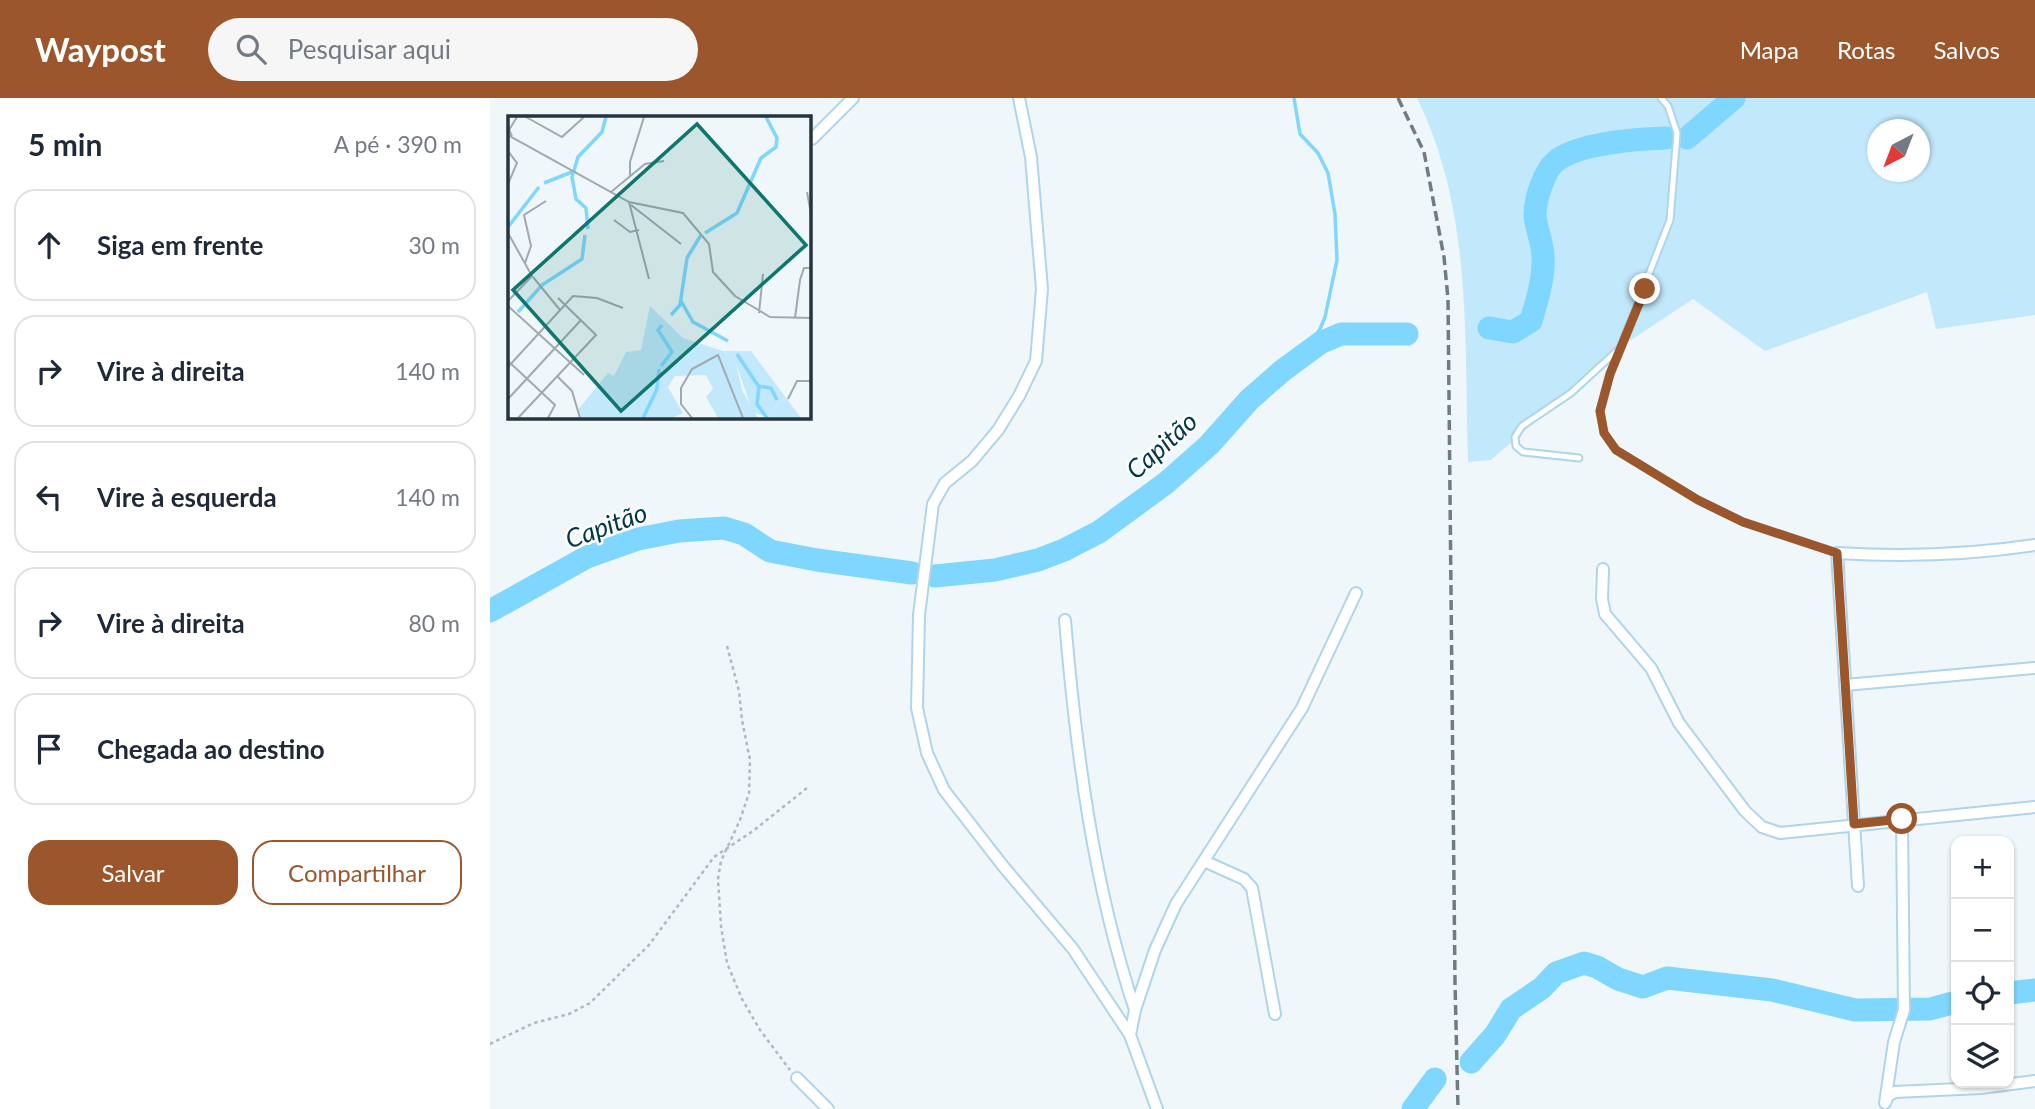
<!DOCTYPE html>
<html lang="pt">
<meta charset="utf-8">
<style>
body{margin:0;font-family:Lato,sans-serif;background:#f6f6f7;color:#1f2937}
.controls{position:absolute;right:21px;bottom:21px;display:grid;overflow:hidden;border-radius:14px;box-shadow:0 2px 5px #0004}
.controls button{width:63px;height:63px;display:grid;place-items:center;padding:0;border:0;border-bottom:2px solid #e0e1e3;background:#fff;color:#1f2937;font:35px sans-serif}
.compass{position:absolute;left:1377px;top:21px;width:63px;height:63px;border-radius:50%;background:#fff;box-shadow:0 2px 5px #0004;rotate:222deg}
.stop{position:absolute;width:21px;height:21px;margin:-16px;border:5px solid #9c562b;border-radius:50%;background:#fff}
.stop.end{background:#9c562b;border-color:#fff;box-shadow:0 2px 7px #0008}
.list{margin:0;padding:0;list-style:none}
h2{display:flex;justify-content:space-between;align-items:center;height:91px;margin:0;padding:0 28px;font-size:30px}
h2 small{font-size:23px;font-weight:400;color:#747a83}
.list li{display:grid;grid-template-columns:46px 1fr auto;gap:21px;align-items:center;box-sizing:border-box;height:112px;margin:0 14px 14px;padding:0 14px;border:2px solid #e0e1e3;border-radius:21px}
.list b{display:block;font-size:26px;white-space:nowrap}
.list em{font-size:23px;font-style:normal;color:#747a83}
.actions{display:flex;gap:14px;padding:21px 28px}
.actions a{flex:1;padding:16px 0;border:2px solid #9c562b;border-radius:21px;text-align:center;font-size:24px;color:#9c562b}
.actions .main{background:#9c562b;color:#fff}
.icon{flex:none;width:38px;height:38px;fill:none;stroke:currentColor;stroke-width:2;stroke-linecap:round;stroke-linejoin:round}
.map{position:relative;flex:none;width:1545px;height:1011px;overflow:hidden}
header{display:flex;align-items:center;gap:42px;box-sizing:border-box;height:98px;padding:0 35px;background:#9c562b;color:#fff}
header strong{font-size:33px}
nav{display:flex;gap:38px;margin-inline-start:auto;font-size:24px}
.search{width:490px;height:63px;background:#f6f6f7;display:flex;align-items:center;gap:18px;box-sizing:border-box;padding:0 24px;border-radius:38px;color:#747a83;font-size:26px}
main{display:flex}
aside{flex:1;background:#fff}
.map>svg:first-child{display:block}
.grass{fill:#c2e8fb;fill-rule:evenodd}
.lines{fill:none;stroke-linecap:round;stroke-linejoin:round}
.stream{stroke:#7fd6ff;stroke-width:3.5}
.river{stroke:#7fd6ff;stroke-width:23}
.service-casing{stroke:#afd5e9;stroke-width:9}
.minor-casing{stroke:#afd5e9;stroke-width:14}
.path{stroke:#b0b9bf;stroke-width:2.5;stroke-dasharray:3.5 3.5;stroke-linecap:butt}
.service{stroke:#fff;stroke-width:5}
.minor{stroke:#fff;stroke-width:10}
.rail{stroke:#6f7c82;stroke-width:3.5;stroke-dasharray:10 5;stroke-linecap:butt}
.route{stroke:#9c562b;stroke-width:9}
.labels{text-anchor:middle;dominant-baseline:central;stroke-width:5;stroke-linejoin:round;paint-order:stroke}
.water-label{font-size:26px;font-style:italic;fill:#00374c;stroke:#fff}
.inset-river{fill:none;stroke:#7fd6ff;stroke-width:3.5}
.inset-road{fill:none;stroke:#9fa9af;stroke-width:2}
.view{fill:#0f766e;fill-opacity:0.15;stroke:#0f766e;stroke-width:3.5}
.inset-edge{fill:none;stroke:#26353d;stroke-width:3.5}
</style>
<header>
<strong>Waypost</strong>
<div class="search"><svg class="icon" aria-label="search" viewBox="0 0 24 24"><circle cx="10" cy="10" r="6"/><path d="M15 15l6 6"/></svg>Pesquisar aqui</div>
<nav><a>Mapa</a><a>Rotas</a><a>Salvos</a></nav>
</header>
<main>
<aside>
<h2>5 min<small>A pé · 390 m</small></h2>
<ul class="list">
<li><svg class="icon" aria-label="ahead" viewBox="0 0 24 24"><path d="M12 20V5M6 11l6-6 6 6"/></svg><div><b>Siga em frente</b></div><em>30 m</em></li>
<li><svg class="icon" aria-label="right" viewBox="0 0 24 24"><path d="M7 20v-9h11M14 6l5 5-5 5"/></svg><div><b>Vire à direita</b></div><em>140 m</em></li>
<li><svg class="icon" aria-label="left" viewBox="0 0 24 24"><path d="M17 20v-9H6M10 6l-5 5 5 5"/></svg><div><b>Vire à esquerda</b></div><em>140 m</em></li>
<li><svg class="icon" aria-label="right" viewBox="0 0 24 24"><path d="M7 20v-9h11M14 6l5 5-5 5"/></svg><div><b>Vire à direita</b></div><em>80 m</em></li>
<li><svg class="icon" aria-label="arrive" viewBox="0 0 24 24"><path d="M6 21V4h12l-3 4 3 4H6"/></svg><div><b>Chegada ao destino</b></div></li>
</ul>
<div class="actions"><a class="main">Salvar</a><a>Compartilhar</a></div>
</aside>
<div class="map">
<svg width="1545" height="1011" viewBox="0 0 1545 1011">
<rect width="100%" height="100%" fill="#f0f7fb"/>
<path class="grass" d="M927,0H1545V217L1446,231L1437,194L1275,253L1203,201L1132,248L1001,362L978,364C974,241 983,113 927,0ZM1388,32H1430V74H1388Z"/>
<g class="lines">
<path class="stream" d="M804,0L810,36L828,55L838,75L845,116L847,162L835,219L830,231L811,259"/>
<path class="river" d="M1197,40L1244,0
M999,230L1023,234L1041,223C1047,202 1054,181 1053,159C1053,145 1046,131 1045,117C1045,101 1054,73 1066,63C1089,45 1148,41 1176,40
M445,478L505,472L548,462L574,452L609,434L676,385L719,347L759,302L792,273L830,245L851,236H917
M0,513L97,459L148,441L189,433L234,430L254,436L280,453L327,462L422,475
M1519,895L1545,892
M981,964L1005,937L1021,911L1052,890L1066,875L1094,865L1107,869L1128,881L1153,889L1177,880L1282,892L1365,912L1440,911L1466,904
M923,1011L945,981"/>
<g class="service-casing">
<path id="service" d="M1171,0L1178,8L1187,35L1180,122L1120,276L1110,313L1114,335L1126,352L1208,402L1253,424L1347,455
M1089,360L1033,354L1026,348L1025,339L1032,328L1081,295L1130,250"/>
</g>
<g class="minor-casing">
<path id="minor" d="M529,0L541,59L552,191L546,263L529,298L508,332L482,363L455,385L443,406L429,517L427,610L437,655L454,692L513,768L583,851L640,937L667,1011
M322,41L363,0
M1113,471L1112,501L1115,516L1161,570L1189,625L1255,713L1272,729L1290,735L1545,709
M575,522C586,653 603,786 645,912
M1355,587L1545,570
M714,763L754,781L762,790L785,916
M1368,788L1347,455C1413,459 1479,457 1545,447
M640,937L645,912L665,852L686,806L812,610L866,495
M307,980L338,1011
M1396,1003L1398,998L1405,994L1491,990L1545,983
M1395,1005L1404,944L1414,912L1412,721"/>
</g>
<path class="path" d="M237,548L249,593L252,622L260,662L259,695L250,722L231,763L228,781L231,828L237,865L252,901L270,932L300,972
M0,946L44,925L79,916L100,905L159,847L224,759L263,733L317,690"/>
<use href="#service" class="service"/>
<use href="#minor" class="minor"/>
<path class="rail" d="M908,0L934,54L954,159L958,201L965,884L968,1011"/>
</g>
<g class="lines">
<path class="route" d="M1155,191L1120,276L1110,313L1114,335L1126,352L1208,402L1253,424L1347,455L1364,726L1412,721"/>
</g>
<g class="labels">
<g class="water-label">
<text transform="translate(671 347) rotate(-42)">Capitão</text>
<text transform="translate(116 427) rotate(-20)">Capitão</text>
</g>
</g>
<g transform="translate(18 18)">
<rect width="303" height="303" fill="#f0f7fb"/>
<path d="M142,190L175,222L215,235L228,247L234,274L250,302H210L198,281L205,273L198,259L167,260L160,271L175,297L164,302H72L69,295L100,257L106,260L118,236L133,234ZM234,235H243L293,302H266V293L275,284Z" fill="#c2e8fb"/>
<path d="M215,235H234L275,284L266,293V302L245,297L228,247Z" fill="#c2e8fb"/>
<path class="inset-river" d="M36,67L64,56M0,111L31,71M80,113L78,92L68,83L64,61L70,41L94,16L98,1M197,117L229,97L253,42L268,31L269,22L258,1M173,185L185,206L220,225M10,196L34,169L74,143L77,119M163,199L172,189L179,142L193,119M229,238L251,271L249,288L259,302M153,250L164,236L150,214L154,209M250,270L263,272L269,284M135,302L149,273L151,253"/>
<path class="inset-road" d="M18,1L54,21L76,1M0,19L121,86L175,97L201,128L205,156L227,180L262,201L303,202M4,20L1,14L9,1M0,35L9,47L0,68M122,60V46L136,1M103,76L137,48L156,45M299,76L303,98M121,86L141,163M123,89L173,128M106,104L122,116L131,114M0,117L24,160L0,185M17,147L23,130L16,99L38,85M25,161L52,194M0,190L76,259M251,197L255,158M287,202L292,164L296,152H303M0,245L47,289L40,302M0,251L65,180L89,182L115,192M49,260L64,275L72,302M0,283L73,204M280,283L289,265H303M10,302L88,219L50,182M184,302L173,288V272L184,253L210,239L235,302"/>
<path class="view" d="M189,8L298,129L113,295L5,174Z"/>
<rect width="303" height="303" class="inset-edge"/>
</g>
</svg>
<div class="controls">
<button>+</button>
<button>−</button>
<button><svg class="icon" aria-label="locate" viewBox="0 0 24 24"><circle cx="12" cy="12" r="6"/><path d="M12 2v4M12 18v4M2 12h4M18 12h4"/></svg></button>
<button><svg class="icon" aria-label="layers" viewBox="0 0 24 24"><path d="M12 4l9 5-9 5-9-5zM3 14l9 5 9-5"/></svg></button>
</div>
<svg class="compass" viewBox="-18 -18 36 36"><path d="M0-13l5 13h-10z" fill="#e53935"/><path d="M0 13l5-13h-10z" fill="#747a83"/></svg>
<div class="stop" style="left:1412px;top:721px"></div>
<div class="stop end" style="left:1155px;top:191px"></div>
</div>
</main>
